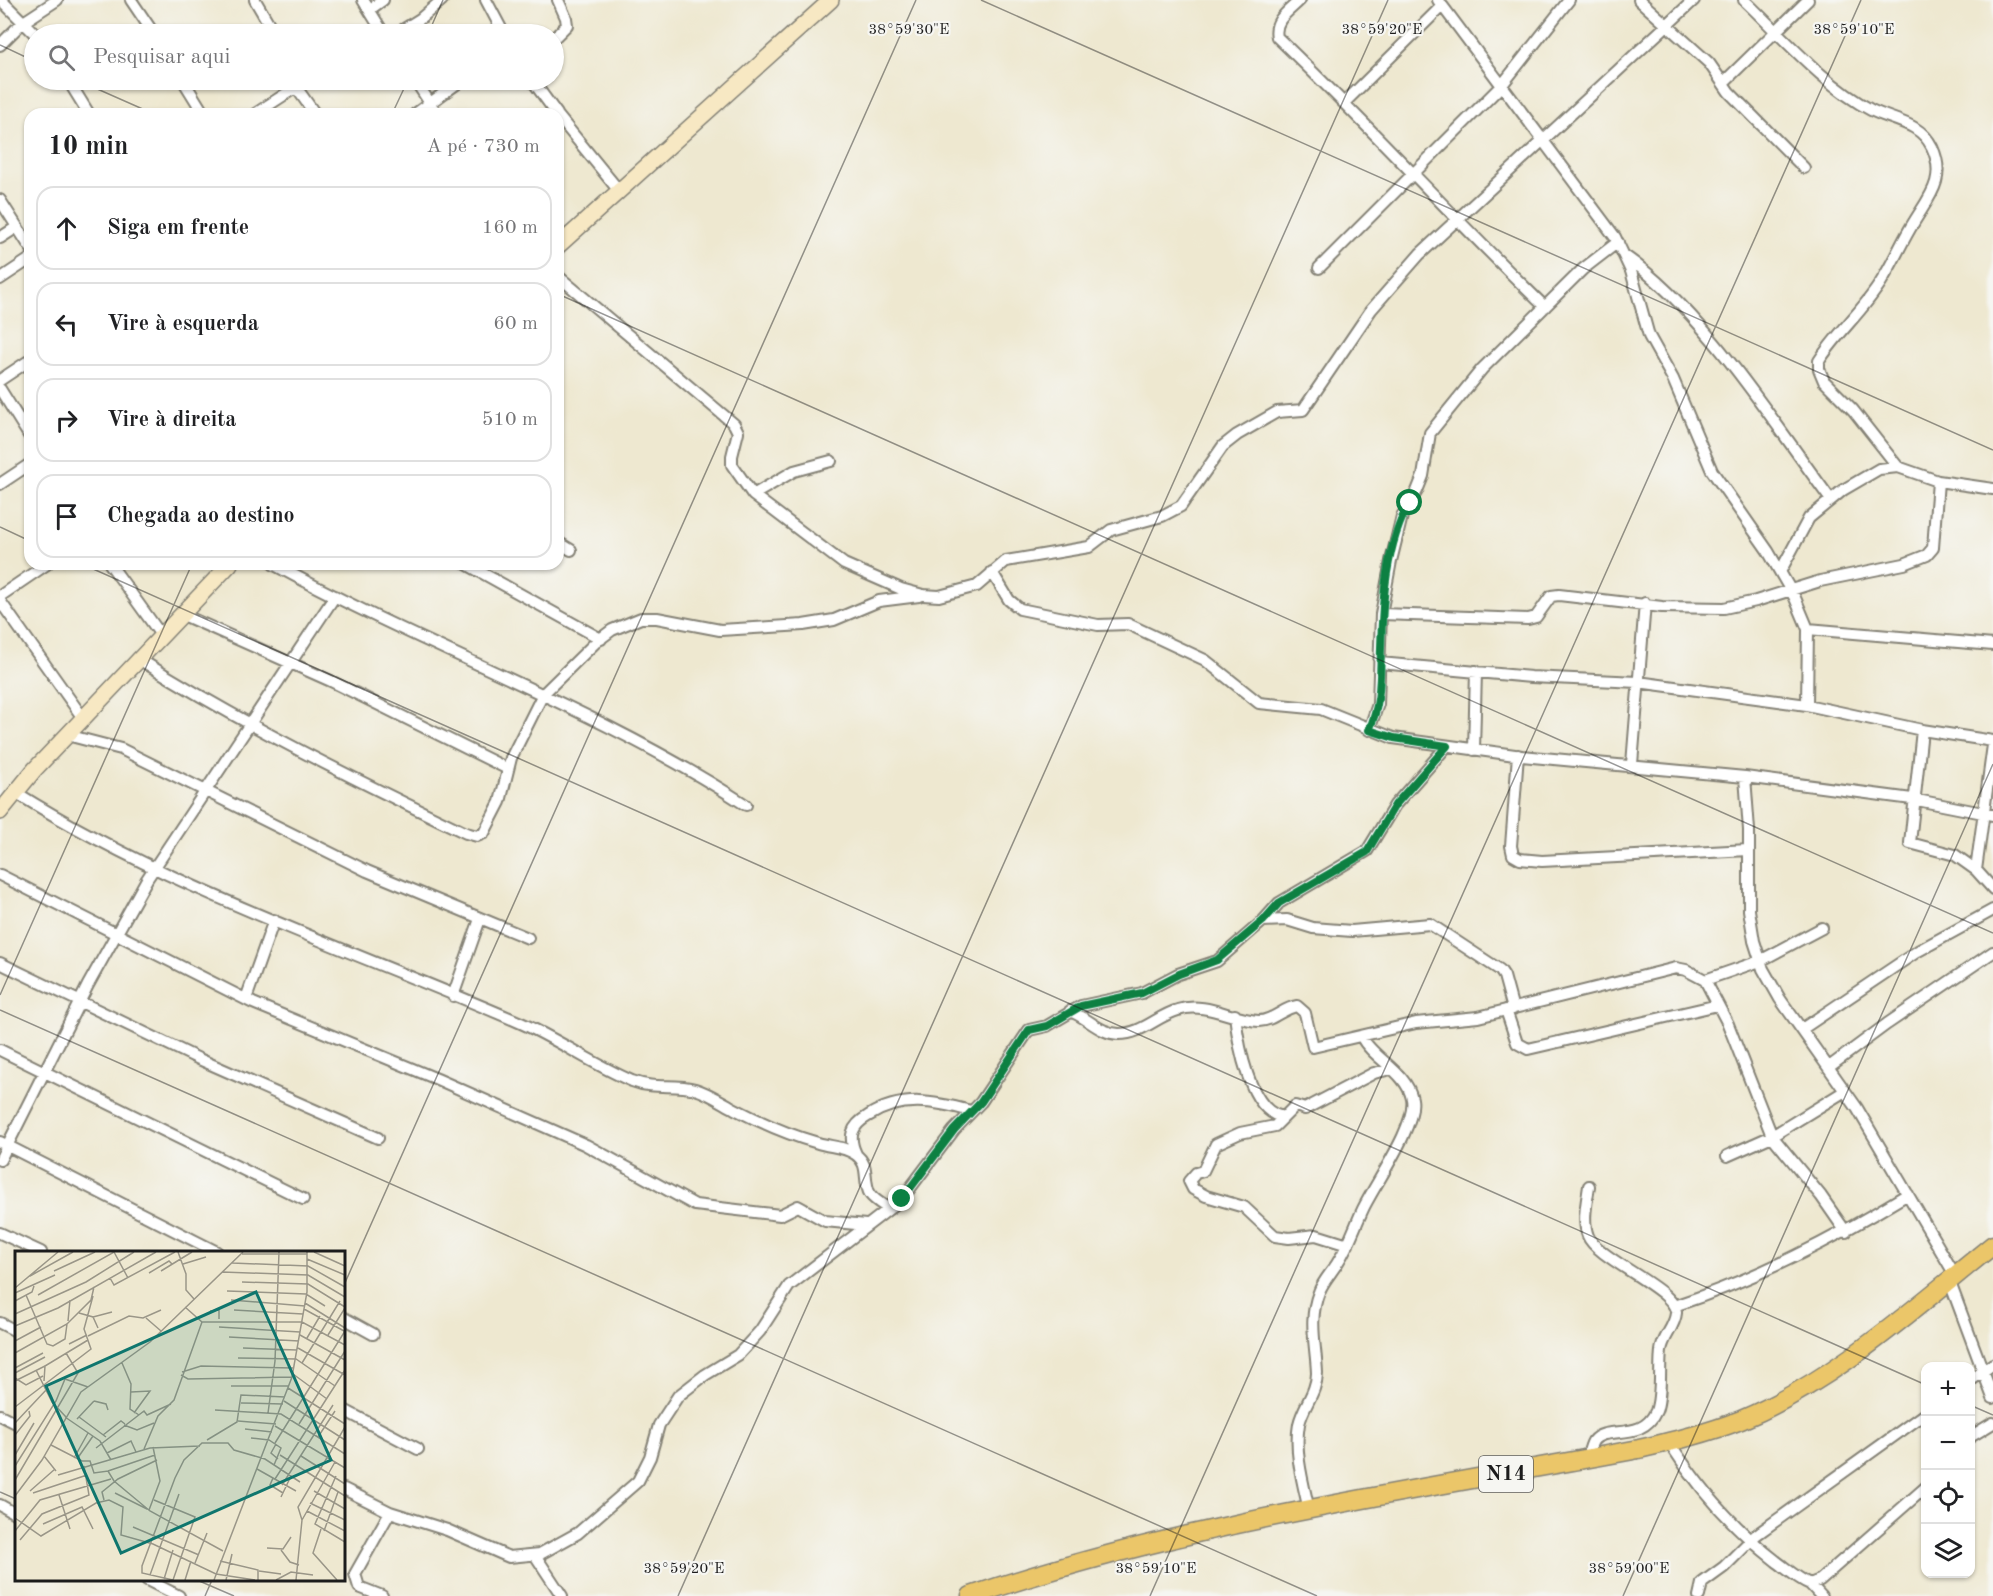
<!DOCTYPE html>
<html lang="pt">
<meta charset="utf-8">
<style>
body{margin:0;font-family:"Old Standard TT",serif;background:#f6f6f6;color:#202124}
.controls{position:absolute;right:18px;bottom:18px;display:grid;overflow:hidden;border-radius:12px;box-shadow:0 2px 4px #0004}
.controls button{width:54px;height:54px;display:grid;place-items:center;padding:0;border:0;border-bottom:2px solid #e0e0e0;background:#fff;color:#202124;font:30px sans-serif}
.stop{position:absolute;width:18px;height:18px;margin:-14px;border:4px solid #0b8043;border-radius:50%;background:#fff}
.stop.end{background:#0b8043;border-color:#fff;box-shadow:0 2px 6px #0008}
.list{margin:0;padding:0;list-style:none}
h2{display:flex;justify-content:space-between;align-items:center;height:78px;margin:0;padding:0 24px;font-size:26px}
h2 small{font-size:20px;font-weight:400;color:#757577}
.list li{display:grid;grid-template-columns:39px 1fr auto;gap:18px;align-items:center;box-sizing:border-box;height:84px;margin:0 12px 12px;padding:0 12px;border:2px solid #e0e0e0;border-radius:18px}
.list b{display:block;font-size:22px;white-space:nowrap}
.list em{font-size:20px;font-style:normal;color:#757577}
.icon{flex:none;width:33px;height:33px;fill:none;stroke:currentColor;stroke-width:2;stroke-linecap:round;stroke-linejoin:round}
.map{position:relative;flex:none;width:1993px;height:1596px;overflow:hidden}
.search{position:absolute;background:#fff;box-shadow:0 2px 4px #0004;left:24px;top:24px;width:540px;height:66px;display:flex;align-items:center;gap:15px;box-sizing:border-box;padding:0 21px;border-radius:33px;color:#757577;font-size:22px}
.panel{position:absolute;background:#fff;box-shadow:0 2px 4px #0004;left:24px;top:108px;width:540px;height:462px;border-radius:18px}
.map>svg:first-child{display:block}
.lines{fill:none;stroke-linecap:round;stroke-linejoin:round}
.minor-casing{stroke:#858276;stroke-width:14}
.secondary-casing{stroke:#858276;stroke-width:18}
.primary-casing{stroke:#858276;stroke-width:21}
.minor{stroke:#fff;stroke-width:10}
.secondary{stroke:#f7e8c3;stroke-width:15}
.primary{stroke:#ebc669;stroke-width:18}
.route{stroke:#0b8043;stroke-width:8}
.ticks{fill:none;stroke:#1c1c1c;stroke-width:1.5;stroke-opacity:0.45}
.labels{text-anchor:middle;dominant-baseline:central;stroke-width:4.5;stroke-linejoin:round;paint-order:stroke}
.shield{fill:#f6f6f2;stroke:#5d5d5c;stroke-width:1.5}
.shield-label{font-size:21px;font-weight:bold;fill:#1c1c1c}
.inset-road{fill:none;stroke:#9a9688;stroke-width:1.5}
.view{fill:#0f766e;fill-opacity:0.15;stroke:#0f766e;stroke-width:3}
.inset-edge{fill:none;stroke:#1c1c1c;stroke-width:3}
.ticks-label{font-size:15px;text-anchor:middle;fill:#1c1c1c;stroke:#f6f6f2;stroke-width:4.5;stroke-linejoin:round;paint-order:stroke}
</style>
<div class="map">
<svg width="1993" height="1596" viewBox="0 0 1993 1596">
<rect width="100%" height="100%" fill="#f6f6f2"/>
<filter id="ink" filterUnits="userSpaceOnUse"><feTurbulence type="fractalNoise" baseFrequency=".0167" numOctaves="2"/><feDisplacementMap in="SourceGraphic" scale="12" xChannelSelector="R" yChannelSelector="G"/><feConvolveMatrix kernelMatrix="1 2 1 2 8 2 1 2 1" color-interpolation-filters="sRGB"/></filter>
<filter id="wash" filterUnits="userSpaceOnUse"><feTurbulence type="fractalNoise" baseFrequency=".008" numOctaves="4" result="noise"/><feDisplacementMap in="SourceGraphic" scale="24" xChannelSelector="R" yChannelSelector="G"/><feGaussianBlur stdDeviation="1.35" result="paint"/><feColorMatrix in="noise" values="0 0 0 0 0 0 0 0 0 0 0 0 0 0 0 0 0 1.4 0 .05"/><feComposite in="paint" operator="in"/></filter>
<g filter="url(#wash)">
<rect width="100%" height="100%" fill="#eee8d0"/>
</g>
<g filter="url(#ink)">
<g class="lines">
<g class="minor-casing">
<path id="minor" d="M1,0L35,34
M131,0L154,34
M255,0L269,24L271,34
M363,0L384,34
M486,0L504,34
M1300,0C1289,11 1273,20 1277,37C1369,125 1454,219 1545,307
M1438,0L1615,237L1631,271L1649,336L1673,379L1712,471L1768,551L1795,598L1808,629L1807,705L1922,730L1910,843L1955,855L1976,870L1993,889
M1639,0L1709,63L1729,92L1804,168
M1744,0C1782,36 1825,86 1871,110C1893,121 1920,122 1932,147C1947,179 1929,197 1914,222C1902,241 1893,263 1881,282C1863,311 1837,333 1819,361V369L1824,381L1853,410L1898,467
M369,10L383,0
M396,34L420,19L442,0
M554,38L567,25L566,18L558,0
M0,45L22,23L57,0
M68,80L89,114
M183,80L204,114
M291,80L315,114
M415,80L437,114
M532,80L557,114
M1723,83L1808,0
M1345,102L1442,6
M255,114L307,80
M415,114L462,80
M558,116L620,192
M0,200L30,247
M0,238L17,227
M1625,256C1704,311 1773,422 1831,500
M1319,268L1502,85L1569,0
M558,276L734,424L738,432L732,456V465L753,495L844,564L901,589L923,595L939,596L977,586L1006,561L1089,547L1111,530L1162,516L1181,506L1223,446L1237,435L1277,412L1303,410L1371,310L1420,254L1694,0
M0,279L30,259
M0,380L30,360
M0,389L30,437
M0,484L30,464
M753,495L794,471L831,461
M558,542L571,550
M110,564L161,635
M273,564C428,649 597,708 746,805
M466,564L601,639
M992,572L1009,600L1020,609L1098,625L1128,624L1205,660L1259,703L1321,709L1393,738L1522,756L1745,777L1912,799L1993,815
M1780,572L1809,518L1843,490L1879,469L1898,467L1938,481L1993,489
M0,596L47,564
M0,601L83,718
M181,614L331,681L508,769
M1381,614L1528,619L1536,617L1551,596L1559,595L1662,607L1724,608L1756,601L1820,581L1904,564L1927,555L1933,548L1938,481
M1808,629L1993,645
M139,659C244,725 354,779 466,833L477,836L484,833L500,802L511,758L543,694L596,642L612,630L641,618H657L720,630L803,625L834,620L879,601L919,596
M1380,663L1531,677L1638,682L1807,705
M1369,730L1378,704L1381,614L1391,561L1402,516L1417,491L1423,476L1430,433L1482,369L1583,269L1618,242
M1922,730L1993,741
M67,735L121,749L367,871L528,938
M1474,750L1476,671
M1518,755L1511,846L1513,855L1520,859L1542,861L1748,850
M1632,764L1645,603
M1745,777L1749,830V910L1754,941L1763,969L1780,999L1857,1108L1955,1275
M15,792C171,890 353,950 521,1023C559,1040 594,1065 632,1081C655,1090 674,1083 695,1089C709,1093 722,1102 735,1109C760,1122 790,1135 818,1143C830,1147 844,1146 855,1154C871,1165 862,1180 870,1194C874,1200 883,1205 889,1209
M1976,870L1993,745
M0,875L253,1003L437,1079L586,1145L695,1205L780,1215L798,1206L825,1221L866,1225
M1263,921L1287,920L1313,928L1352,931L1430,924L1500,970L1504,976L1513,1009
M0,963L199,1059L378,1138
M1705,980L1760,961L1822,928
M453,996L480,919
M246,999L274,920
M1506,1010L1517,1043L1528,1049L1718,1005
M1070,1011C1087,1017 1100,1034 1119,1034C1142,1034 1157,1016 1178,1010C1205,1001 1233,1020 1259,1021C1273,1021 1283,1008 1297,1006L1305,1013L1313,1047L1416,1023L1478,1017L1676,968L1686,970L1705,980L1728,1024L1772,1136L1821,1196L1846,1232
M1235,1015C1238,1042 1249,1112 1283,1117
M1802,1029L1918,951L1993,910
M0,1050L303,1199
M1829,1067L1887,1024L1993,952
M0,1142L217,1252
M856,1154C848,1137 851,1126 868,1116C901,1095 934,1101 971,1111
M1727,1156L1772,1136L1845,1091
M0,1160L88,985L147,879L335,596
M0,1233L41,1252
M1348,1245L1316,1235L1289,1238L1275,1236L1244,1207L1206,1196L1193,1189L1189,1181L1196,1173L1203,1171L1216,1144L1240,1133L1275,1126L1295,1106L1305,1109L1374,1073L1391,1069
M1949,1280L1993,1398
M1674,1306C1758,1278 1832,1240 1908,1194
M344,1318L373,1334
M0,1323L16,1331
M1970,1381L1993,1364
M344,1410L418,1449
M0,1415L16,1423
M1970,1437L1993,1423
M1669,1442C1699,1489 1732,1527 1776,1561C1787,1569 1798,1579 1810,1584L1820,1580L1926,1487
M1587,1459C1589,1453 1590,1446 1593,1441C1606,1424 1642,1443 1656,1411C1662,1395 1659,1369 1661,1351C1662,1338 1675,1327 1676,1313C1677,1290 1597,1259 1588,1236C1582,1221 1587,1201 1589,1186
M344,1489L390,1512L447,1530L509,1557L540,1554L578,1533L638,1481L650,1457L659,1425L678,1396L705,1375L738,1355L760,1331L789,1286L902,1199L954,1130L981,1102L1029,1030L1047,1026L1081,1006L1142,993L1178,974L1217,961L1263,921L1279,903L1367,851L1395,805L1447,746
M0,1505L16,1514
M1309,1510C1303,1483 1294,1452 1299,1424C1303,1406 1317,1392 1317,1373C1316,1345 1308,1320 1319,1292C1323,1281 1332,1272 1338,1262C1349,1245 1355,1226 1363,1209C1376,1182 1417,1125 1412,1099C1407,1072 1373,1059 1361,1036
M535,1555L562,1596
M147,1580L179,1596
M1810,1584L1821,1596
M382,1596L359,1587L355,1574L390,1512
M1699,1596L1702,1583L1724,1567L1756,1535L1926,1413"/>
</g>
<g class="secondary-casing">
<path id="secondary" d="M558,246L831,0
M0,812L35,769L230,564"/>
</g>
<g class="primary-casing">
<path id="primary" d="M971,1596C1188,1522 1415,1491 1639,1449C1674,1441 1708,1433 1741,1420C1835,1381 1914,1308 1993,1245"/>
</g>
<use href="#minor" class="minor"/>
<use href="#secondary" class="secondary"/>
<use href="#primary" class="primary"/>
</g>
</g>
<g class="lines" filter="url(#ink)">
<path class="route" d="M902,1199L954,1130L981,1102L1029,1030L1047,1026L1081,1006L1142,993L1179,974L1217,960L1263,921L1279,903L1367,852L1395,805L1447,746L1394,738L1369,730C1381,705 1380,676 1381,648C1382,604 1386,541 1410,503"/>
</g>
<path class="ticks" d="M981,0L1993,450M428,34L443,0M0,45L34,61M77,80L154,114M392,114L408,80M558,294L1993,933M0,527L30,541M82,564L1926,1385M0,995L192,564M0,1010L1317,1596M344,1285L916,0M1970,1405L1993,1415M0,1492L16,1499M197,1580L234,1596M205,1596L212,1580M678,1596L1388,0M1150,1596L1861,0M1623,1596L1993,764"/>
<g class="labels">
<rect class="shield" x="1479" y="1456" width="54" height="36" rx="4.5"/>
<g class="shield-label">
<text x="1506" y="1474">N14</text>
</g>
</g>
<g transform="translate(15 1251)">
<rect width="330" height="330" fill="#eee8d0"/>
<path class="inset-road" d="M163,1L171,23V39L179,48M299,1L330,15M227,3H292M292,8L330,24M217,12L293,15L330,36M168,13L191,6M39,20L80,1M146,20L177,1M207,21L293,24L330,46M134,22L154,10L157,13M15,25L58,1M95,27L99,34L160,1M227,31L293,33L330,56M0,37L43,1M212,40L291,43L310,55M0,42L40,24M11,44L32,93L38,95L50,88L52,73M23,44L99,1L113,27M216,49L290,55M0,50L17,41L19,35M290,52L330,77M170,56L187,71H287L330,94M289,58L329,80M219,59L288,63M195,60L204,59V68M64,62L78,66L83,77M0,63L71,31L119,1M78,66L97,61M131,67L146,80M53,70L55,49M0,75L43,57L141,1M204,76L285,81M285,84L330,109M313,84L330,57M73,85L114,65L128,67L146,59M214,86L284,90M292,87L305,65M0,90L26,76M54,93L72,84M228,97L282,99M283,97L330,124M0,102L52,73L76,49L79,36M223,107L281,108L320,135M107,112L116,133L115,158L124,164M287,112L325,50M0,117L28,102M21,119L37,151L51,166M167,121L186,115L279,117M0,122L30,106M278,123L312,148M166,124L173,128L277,126M0,127L11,134L28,125M0,130L30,115M29,130L30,115L73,89M216,135H274M273,137L330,173M116,141L135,140L119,162M79,150L91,153L93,159M269,150L330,189M226,152L268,153M0,156L76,98L69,78L78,45M200,159L266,163L330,203M253,162L260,110L264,1M50,166L85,190L96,209M64,166L91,186M62,168L79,150M223,170L261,173M0,172L32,138M284,173L330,100M109,174L122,179L139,172M260,175L330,217M230,178L257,181M0,184L15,165L14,160M88,184L106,170L110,173M303,186L320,160M236,187L254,189L266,197L259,214M192,189L222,171L226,144L270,146M260,192L330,80M261,193L256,202L263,208M36,194L67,210H75L79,222L93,220L99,230L135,260L208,300M81,197L129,160L132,164L156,153M129,198L143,165L159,149L187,71M92,202L116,190L121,201M0,204L19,172M265,204L330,245M29,205L41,220M286,205L330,233M59,207L73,182M62,208L78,185M0,215L41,150L50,128L73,136M242,218L281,240M93,220L140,204M43,224L135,197L185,195M321,225L300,273L330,291M258,227L255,234L268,242M260,228L330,119M0,229L63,122L51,102M267,234L318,154M15,240L40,218M299,240L330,258M18,242L72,224M100,242L132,258M44,244L55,278M0,245L27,209L66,141L135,91L228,1M266,246L276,225M89,249L87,241L103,228L142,209M139,249L180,266L158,329M295,252L330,269M134,259L145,230L138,196M292,260L330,280M0,267L26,285L81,252L94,249L108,256L106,284L138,293L201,323L240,329M287,269L320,211M28,273L67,256L78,278M118,276L184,304M306,278L298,302L322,329M0,280L25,249L96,228M309,280L323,241M5,289L27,263L74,244L69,215M252,297L268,298L276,286M266,299L275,311L284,314M205,310L243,319V329M180,312L192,282M244,320L266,323M135,324L164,243M149,328L158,299M158,329L127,322V315L160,227L169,209L187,192H213L219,199L250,208L285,231M170,329L176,310M199,329L277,126L292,41V1M211,329L217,303M261,329L276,321L298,324M281,329L287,269L283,256L330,176"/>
<path class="view" d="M241,41L316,209L106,302L31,135Z"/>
<rect width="330" height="330" class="inset-edge"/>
</g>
<g class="ticks-label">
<text x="909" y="34">38°59'30"E</text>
<text x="1382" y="34">38°59'20"E</text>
<text x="1854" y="34">38°59'10"E</text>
<text x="684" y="1573">38°59'20"E</text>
<text x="1156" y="1573">38°59'10"E</text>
<text x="1629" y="1573">38°59'00"E</text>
</g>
</svg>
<div class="controls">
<button>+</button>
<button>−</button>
<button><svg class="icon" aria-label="locate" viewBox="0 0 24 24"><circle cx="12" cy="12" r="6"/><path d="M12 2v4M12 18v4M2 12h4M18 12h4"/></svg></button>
<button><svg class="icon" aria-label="layers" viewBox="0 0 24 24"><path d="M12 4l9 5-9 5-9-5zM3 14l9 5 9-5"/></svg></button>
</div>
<div class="stop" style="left:1410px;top:503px"></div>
<div class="stop end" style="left:902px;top:1199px"></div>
<div class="search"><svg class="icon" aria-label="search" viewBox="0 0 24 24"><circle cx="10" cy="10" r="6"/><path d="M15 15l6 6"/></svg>Pesquisar aqui</div>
<section class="panel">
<h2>10 min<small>A pé · 730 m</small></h2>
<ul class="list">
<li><svg class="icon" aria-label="ahead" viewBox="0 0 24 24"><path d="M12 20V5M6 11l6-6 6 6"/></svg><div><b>Siga em frente</b></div><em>160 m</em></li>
<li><svg class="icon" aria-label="left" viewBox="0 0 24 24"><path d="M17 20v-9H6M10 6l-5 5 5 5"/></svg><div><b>Vire à esquerda</b></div><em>60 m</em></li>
<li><svg class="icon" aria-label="right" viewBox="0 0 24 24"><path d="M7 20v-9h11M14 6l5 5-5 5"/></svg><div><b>Vire à direita</b></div><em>510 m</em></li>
<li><svg class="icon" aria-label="arrive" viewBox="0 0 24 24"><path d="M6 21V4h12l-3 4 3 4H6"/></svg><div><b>Chegada ao destino</b></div></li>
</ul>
</section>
</div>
